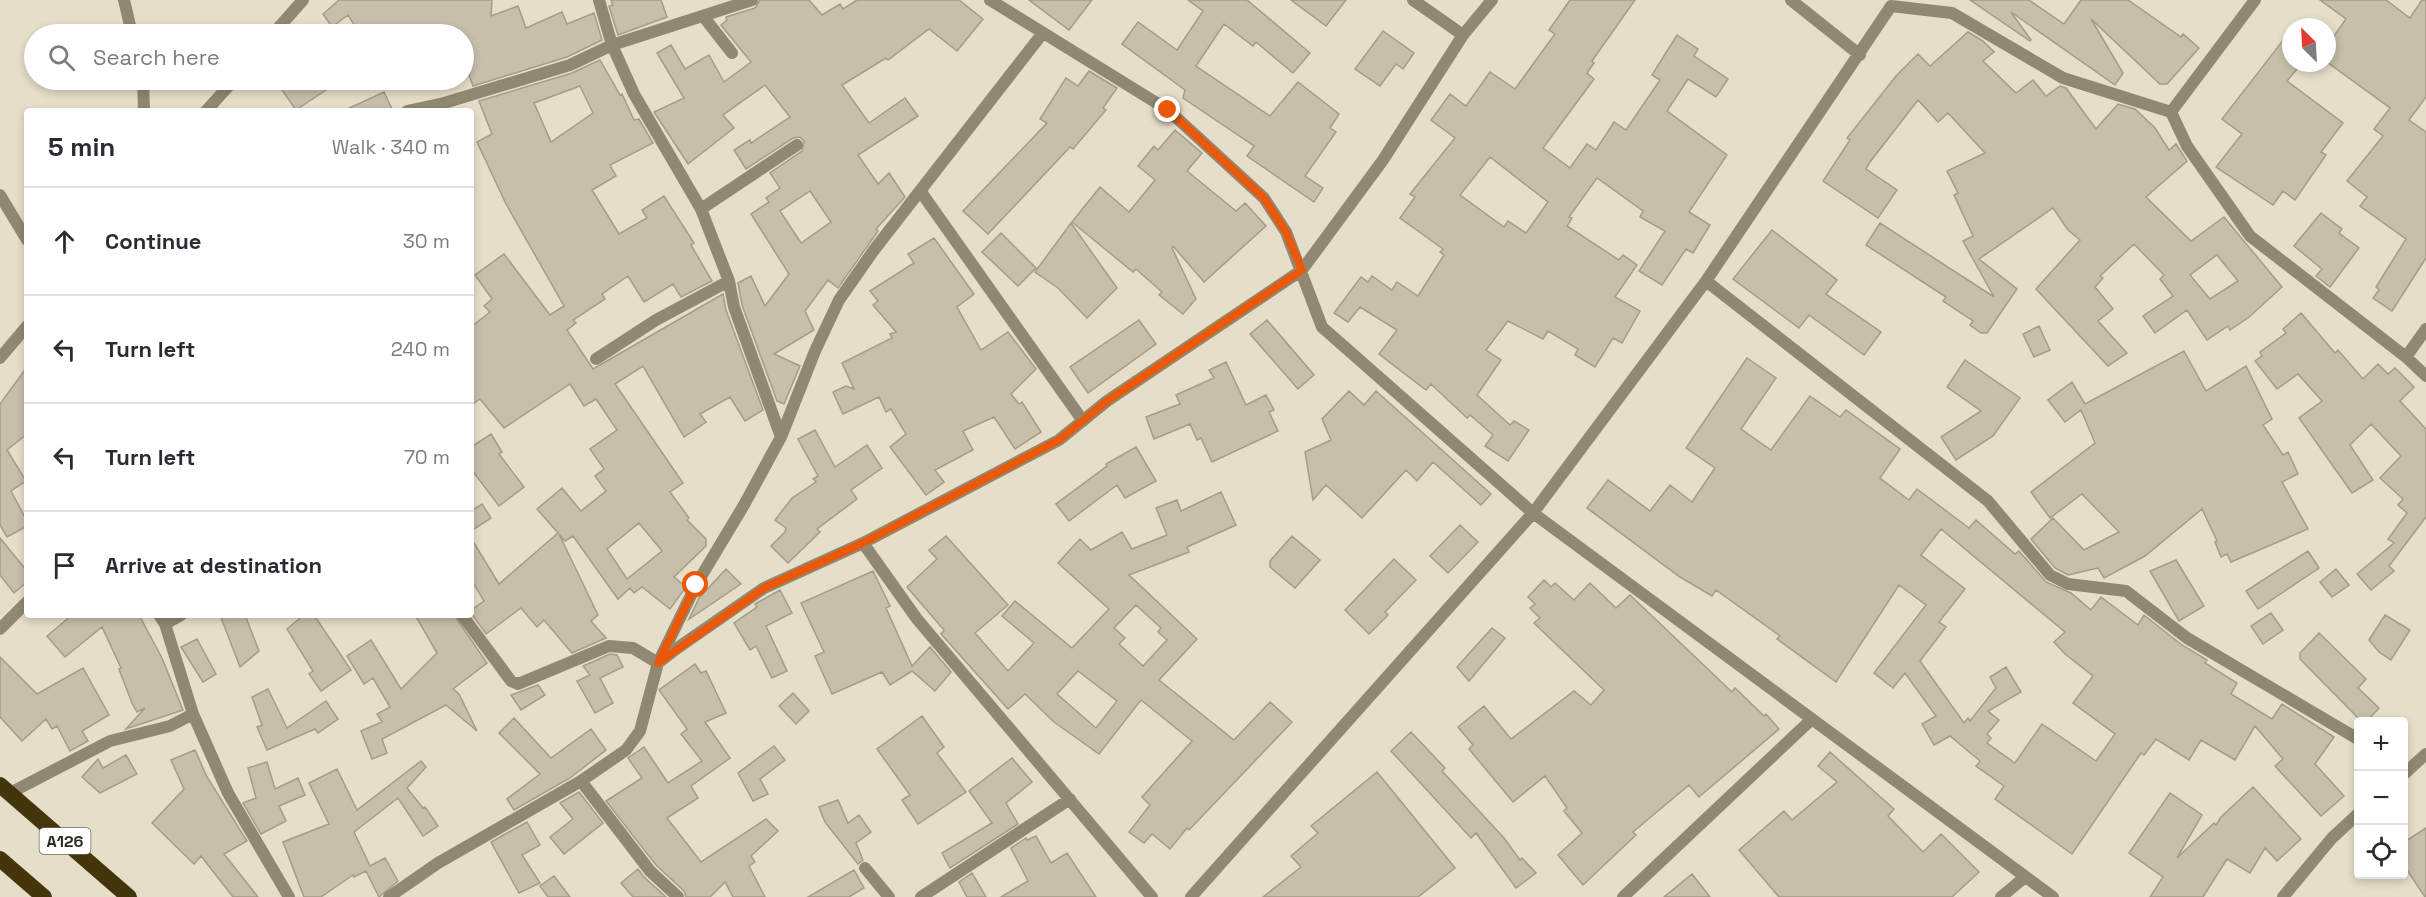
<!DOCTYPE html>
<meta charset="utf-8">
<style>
body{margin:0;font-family:"Space Grotesk",sans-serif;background:#f2f2f3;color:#2b2b33}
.controls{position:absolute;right:18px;bottom:18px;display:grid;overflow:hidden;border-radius:6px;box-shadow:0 3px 9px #0003}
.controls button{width:54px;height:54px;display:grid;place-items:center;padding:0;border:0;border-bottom:2px solid #e1e1e2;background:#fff;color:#2b2b33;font:30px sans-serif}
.compass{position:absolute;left:2282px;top:18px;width:54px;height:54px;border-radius:50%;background:#fff;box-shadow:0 3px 9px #0003;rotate:336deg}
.stop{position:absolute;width:18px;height:18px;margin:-14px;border:4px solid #ea580c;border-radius:50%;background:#fff}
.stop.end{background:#ea580c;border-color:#fff;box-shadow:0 2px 6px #0008}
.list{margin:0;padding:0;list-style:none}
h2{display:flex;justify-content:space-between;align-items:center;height:78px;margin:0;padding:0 24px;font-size:26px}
h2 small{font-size:20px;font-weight:400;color:#7c7c81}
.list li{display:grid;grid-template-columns:39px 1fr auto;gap:18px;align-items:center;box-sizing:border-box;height:108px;padding:0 24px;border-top:2px solid #e1e1e2}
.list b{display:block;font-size:22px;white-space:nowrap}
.list em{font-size:20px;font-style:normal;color:#7c7c81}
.icon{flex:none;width:33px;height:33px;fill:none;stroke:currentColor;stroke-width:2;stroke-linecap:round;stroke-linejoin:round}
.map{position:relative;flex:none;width:2426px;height:897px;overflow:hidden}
.search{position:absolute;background:#fff;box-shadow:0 3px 9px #0003;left:24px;top:24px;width:450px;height:66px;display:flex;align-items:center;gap:15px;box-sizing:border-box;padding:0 21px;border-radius:33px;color:#7c7c81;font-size:22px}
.panel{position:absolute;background:#fff;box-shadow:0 3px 9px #0003;left:24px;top:108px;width:450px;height:510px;border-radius:6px}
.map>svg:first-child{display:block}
.building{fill:#c6bfaa;stroke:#a39c87;stroke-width:1.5;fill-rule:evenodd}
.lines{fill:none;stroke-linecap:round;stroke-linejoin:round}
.minor{stroke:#908871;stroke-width:12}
.trunk{stroke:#44360a;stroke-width:16}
.route{stroke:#ea580c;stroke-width:8}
.labels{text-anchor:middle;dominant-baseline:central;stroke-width:5;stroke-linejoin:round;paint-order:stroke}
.shield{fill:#fff;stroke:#6c6a64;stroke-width:1.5}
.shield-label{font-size:16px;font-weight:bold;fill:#2d2a22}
</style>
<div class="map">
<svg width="2426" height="897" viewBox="0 0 2426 897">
<rect width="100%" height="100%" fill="#e5dec8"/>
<path class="building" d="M339,0H492L491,16L518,6L526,28L562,12L567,24L594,13L602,40L567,57L473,86L464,61V34H360L348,15L332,27L323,14Z
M611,0H661L667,17L618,35L609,6L613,5Z
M760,0H809L822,15L840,4L843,9L857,0H959L983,19L957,51L929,29L888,60L886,58L842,85L869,123L905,98L918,116L858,155L878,184L889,173L905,197L876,229L878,231L838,288L828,280L805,311L814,330L774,354L800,366L784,404L777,401L742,305L738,283L751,276L765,306L789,274L751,214L769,202L766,198L780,188L770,173L802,151L804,141L800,137L793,138L746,169L734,150L750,140L751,143L790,117L765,85L723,115L734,128L688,164L654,112L684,98L657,53L671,45L685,69L709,55L724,82L751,62L721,25L727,20L726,17L755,8ZM810,191L831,222L801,243L780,211Z
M1029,0H1092L1069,30Z
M1188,0H1247L1310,53L1293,73L1256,42L1253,46L1224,24L1196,66L1270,116L1298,82L1339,114L1330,128L1336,132L1305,176L1323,188L1314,202L1247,156L1254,146L1183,98L1185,90L1122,44L1138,22L1177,50L1203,11Z
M1291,0H1346L1326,26Z
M1570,0H1635L1592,61L1594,63L1587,73L1594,79L1543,148L1570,168L1587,144L1596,150L1614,122L1626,130L1660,80L1652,75L1677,35L1698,49L1694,56L1728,79L1716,97L1688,79L1667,111L1727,155L1689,212L1710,225L1693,253L1686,249L1662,285L1639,271L1665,231L1640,217L1643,211L1597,178L1569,217L1572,218L1567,226L1619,260L1623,255L1637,265L1615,297L1640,311L1622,343L1613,338L1595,367L1575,355L1578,349L1548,331L1543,339L1508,321L1486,350L1501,360L1477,395L1510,425L1514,421L1529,430L1508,461L1485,446L1493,435L1470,415L1467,418L1431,384L1426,390L1379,354L1397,330L1360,307L1348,322L1334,313L1361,277L1368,282L1372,276L1392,290L1397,282L1418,296L1444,255L1440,252L1443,249L1400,218L1415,197L1410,194L1455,138L1431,120L1450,94L1466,106L1490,72L1515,89L1555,34L1549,30ZM1490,157L1548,202L1526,233L1508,221L1504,227L1460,195Z
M1970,0H2029L2064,24L2081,0H2128L2181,37L2183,34L2199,48L2167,84H2160L2091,19L2123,73L2115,85L2011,12L2031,40L2030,41Z
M2320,0H2386L2410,18L2422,0H2426V97L2409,120L2426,132V258L2392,311L2373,298L2379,290L2376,287L2406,239L2360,206L2367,197L2347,181L2383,136L2374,129L2390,108L2327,62V46L2346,19Z
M2291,30V63H2302L2287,81L2343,123L2321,152L2326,155L2295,200L2283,191L2273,205L2216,167L2242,134L2222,119Z
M1383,31L1414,53L1403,69L1396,64L1380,86L1355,69Z
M1968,32L1983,41L1994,52L1983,61L2016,93L2033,80L2046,96L2060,86L2066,88L2096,129L2118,104L2135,109L2155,128L2169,150L2176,144L2187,161L2146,197L2191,241L2224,217L2282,287L2248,318L2230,330L2228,326L2207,340L2187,310L2155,333L2143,316L2173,296L2160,279L2164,275L2134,244L2100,276L2103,278L2095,287L2113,309L2098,321L2127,353L2108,366L2036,289L2080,240L2068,230L2053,208L1979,259L2017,289L1987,333H1981L1970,325L1973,321L1943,301L1946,297L1866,245L1880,223L1994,297L1963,241L1973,236L1954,195L1958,193L1947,171L1985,153L1948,113L1938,122L1918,100L1870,162L1866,169L1897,190L1878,218L1823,181L1850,140L1847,138L1896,76L1918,54L1930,66ZM2217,255L2238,281L2210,299L2190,275Z
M600,60L620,95L622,94L634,120L639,119L653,143L610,165L616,176L592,190L619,234L647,218L642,210L664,196L694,243L691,245L712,281L681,297L673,284L644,302L628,276L602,294L605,299L573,320L576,323L567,330L593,369L723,294L726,310L763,410L745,421L730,397L700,414L706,422L684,437L643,366L615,384L683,483L670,492L689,518L687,520L706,539V546L674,577L686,587L670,609L642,587L634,593L630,588L618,599L573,536L565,541L559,534L598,615L591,621L606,638L572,653L544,620L537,627L521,608L486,634L471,613V610L484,601L471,579V538L499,584L558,533L537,509L562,488L581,511L606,491L595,476L604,469L590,449L617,430L596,399L584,406L570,384L504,428L480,399L471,405V327L490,312L484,306L492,299L475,275L504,254L550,315L564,306L506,204L477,142L492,134L479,101L572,73ZM580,86L593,113L551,142L534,103ZM639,523L662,551L627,579L607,549Z
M1089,71L1117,88L1103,108L1106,110L1073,149L1070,147L988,234L963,211L1047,123L1040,119L1066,78L1078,86Z
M275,80H341L296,110Z
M384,92L393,111H343Z
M1175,130L1202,153L1187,171L1236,211L1245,203L1266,226L1204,282L1173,246L1172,248L1196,299L1183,314L1159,295L1162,292L1136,269L1133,272L1072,222L1100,187L1129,212L1155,180L1138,166L1154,146L1158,150Z
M2321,213L2342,229L2339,233L2359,248L2330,287L2316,276L2322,269L2294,246Z
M1071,223L1117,288L1087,318L1058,288L1035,272Z
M1772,230L1837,280L1826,294L1881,332L1864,355L1809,315L1799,328L1733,279Z
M1001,233L1036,268L1018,286L982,252Z
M934,238L974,294L957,307L981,350L1008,332L1036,369L1011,394L1019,404L1022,402L1041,432L1015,449L994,417L963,431L973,450L935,470L944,482L926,495L890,447L906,434L891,409L886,412L879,397L843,414L833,392L846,386L854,389L842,363L892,338L890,334L896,332L873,305L878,301L870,291L914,263L908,254Z
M2301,313L2335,353L2338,350L2363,379L2378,364L2388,374L2395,368L2414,387L2400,401L2426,429V517L2389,566L2394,571L2371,590L2357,574L2394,543L2388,539L2407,513L2398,505L2403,499L2380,478L2401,456L2371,424L2350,445L2373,480L2352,493L2299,418L2322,401L2298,374L2277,389L2255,361L2262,356L2260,352L2286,333L2283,329Z
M1139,320L1156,344L1088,393L1070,367Z
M1267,320L1314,375L1298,389L1250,334Z
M2039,326L2050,350L2034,357L2023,334Z
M2184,351L2206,391L2246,366L2272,419L2263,425L2283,455L2288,452L2298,474L2282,482L2308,529L2231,562L2227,554L2221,557L2215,542L2217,541L2202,509L2145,556L2104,578L2098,568L2068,575L2055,568L2031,539L2053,518L2084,550L2119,532L2082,494L2050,518L2031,492L2095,443L2081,410L2065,422L2048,400L2072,382L2085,404Z
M1747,358L1776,378L1741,429L1771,450L1810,396L1840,417L1846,410L1900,449L1880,478L1909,500L1917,489L1969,528L1976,520L2015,554L2019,551L2046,582L2071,593L2091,610L2101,597L2138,625L2144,615L2182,645L2207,660L2205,663L2237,683L2231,694L2272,719L2282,704L2334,737L2315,764L2344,796L2321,816L2275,766L2283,759L2255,726L2235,760L2201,740L2189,760L2156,739L2144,755L2141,753L2072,854L1995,799L2004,786L1976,766L1980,761L1950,736L1934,745L1922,724L1936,716L1905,673L1893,688L1874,673L1926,605L1899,585L1836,682L1777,639L1780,636L1716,590L1712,596L1680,577L1587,508L1608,480L1650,511L1670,485L1692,502L1715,468L1686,448ZM1941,529L2065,632L2054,642L2065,654L2093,676L2073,703L2115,734L2096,761L2042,724L2015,763L1987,743L1991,738L1987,734L1999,720L1988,711L2021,692L2006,667L1990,677L1996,688L1970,721L1968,718L1964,723L1920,661L1946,627L1939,622L1965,589L1921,555Z
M1965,360L2020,398L1993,436L1956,460L1941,437L1981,411L1947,387Z
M1226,362L1246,405L1266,395L1274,410L1269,412L1278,431L1212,462L1201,438L1197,440L1190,424L1154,439L1146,417L1180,404L1176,395L1214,378L1209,370Z
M27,367V434L7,450L26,481L11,491L27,521V526L7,537L0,525V404Z
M1349,391L1364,405L1376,391L1491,494L1481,505L1433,462L1417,481L1406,470L1362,518L1326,485L1313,500L1305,452L1331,440L1322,419Z
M815,430L835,467L867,445L882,468L851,490L857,499L817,529L820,532L788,563L771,546L785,532L786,528L775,520L792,498L816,482L813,479L818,476L798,439Z
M491,434L502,452L499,454L524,487L499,506L471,469V447Z
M1136,447L1156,481L1125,498L1117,485L1069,521L1056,504L1107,466L1106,464Z
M1221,492L1236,525L1187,547L1189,552L1129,575L1197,639L1159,680L1234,740L1270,702L1292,722L1189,830L1187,828L1170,849L1152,834L1144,843L1129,832L1150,805L1142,797L1192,741L1141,700L1099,754L1054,722L1025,694L1008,709L941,634L944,630L907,587L937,559L929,550L946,536L1008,605L975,633L1008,671L1034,643L1002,616L1015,601L1072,648L1109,609L1058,563L1080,539L1091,550L1122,532L1132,549L1167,535L1156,508L1177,500L1181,511ZM1136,605L1161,628L1158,632L1167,640L1143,666L1119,644L1125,638L1114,628ZM1078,671L1117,701L1096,728L1057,694Z
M482,504L491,518L471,531V511Z
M1460,525L1478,542L1448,573L1430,556Z
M1292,536L1320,560L1295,588L1270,567V561Z
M0,538L27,571V582L14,593L0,575Z
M2308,551L2319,568L2258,609L2246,591Z
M1394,559L1416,580L1385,612L1388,615L1369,634L1345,610Z
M2176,560L2204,606L2179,621L2150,571Z
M726,569L741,584L689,619L699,598Z
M2336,569L2349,585L2332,597L2320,582Z
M873,571L890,606L886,608L912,666L930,647L951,672L935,691L912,671L890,685L882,672L832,694L815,656L824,652L801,603Z
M1544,580L1551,587L1555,583L1574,600L1590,583L1616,608L1630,595L1732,692L1735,688L1764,716L1766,714L1779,729L1699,797L1689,785L1633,832L1636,835L1583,885L1558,855L1582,833L1564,811L1567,808L1545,776L1513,802L1469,749L1473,745L1458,727L1484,706L1511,739L1574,691L1591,705L1604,690L1534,623L1540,618L1530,608L1535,604L1528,597Z
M780,590L792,613L766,626L787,671L772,678L756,646L750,650L734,623L757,607L755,604Z
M2271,613L2283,630L2263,644L2251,626Z
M72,615H139L162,658L183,710L126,729L145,708L137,712L132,703L119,669L121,668L102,627L65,657L47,636Z
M220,615H245L259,651L240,667Z
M304,615H314L351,670L321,691L309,674L313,671L287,629Z
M415,615H454L487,663L453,689L459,694L477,731L446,705L382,739L387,753L372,759L361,731L382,722L377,714L390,707L373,678L364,684L347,656L371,640L401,689L437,653Z
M2385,615L2410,630L2391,660L2379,652L2369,640Z
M1492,628L1505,638L1469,681L1457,667Z
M2319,633L2366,679L2358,688L2379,708L2366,722H2362L2300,659V653Z
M197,639L216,674L203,682L181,647Z
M610,654L617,655L623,667L600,678L613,703L595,713L577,681L590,675L583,666Z
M0,657L37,694L83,668L109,715L82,731L88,741L70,751L57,726L52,729L46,719L22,741L0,717Z
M695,664L701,673L706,671L726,713L705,722L730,758L691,786L698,798L667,818L701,862L766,819L778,831L751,856L755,862L749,866L765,897H733L725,882L710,897H686L684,891L656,865L606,801L642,778L628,758L644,747L668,783L702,761L681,734L687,729L659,690Z
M538,685L545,695L521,710L511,695Z
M268,689L287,728L326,701L338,719L318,733L315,729L267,750L257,727L262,725L252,697Z
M793,693L809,711L796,724L779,706Z
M922,716L944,747L937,753L966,792L918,824L902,800L910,795L877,749Z
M514,718L551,758L591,729L606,750L570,778L514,810L507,799L540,774L499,733Z
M1411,732L1445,768L1442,771L1504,838L1520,860L1522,858L1536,873L1516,888L1476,833L1471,838L1391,751Z
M774,746L785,760L760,779L768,794L753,801L738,773Z
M195,750L207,777L247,841L224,854L258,897H233L201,856L194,864L152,823L184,789L171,760Z
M1830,752L1894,809L1888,816L1923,852L1941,834L1979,872L1952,897H1779L1739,850L1784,811L1792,820L1837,782L1818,766Z
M126,755L137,774L100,793L82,777L98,759L103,768Z
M1012,758L1032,782L1006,803L1018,824L950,868L942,853L992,823L969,791Z
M421,761L426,767L407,788L423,808L425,807L438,826L423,836L398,798L354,832L370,866L385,858L398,881L379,897L366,871L354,877L353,875L321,897H304L283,842L329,824L309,783L337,769L357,810Z
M267,762L275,789L298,778L305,795L279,806L286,821L261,834L243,803L256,798L248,768Z
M1377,772L1455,868L1418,897H1263L1301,867L1291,856L1318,833L1311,826Z
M2253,787L2301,839L2277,861L2265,848L2250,873L2227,859L2203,897H2150L2163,877L2129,853L2170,793L2202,815L2177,858L2214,823L2216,825L2221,817Z
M579,792L603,823L564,854L550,837L573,819L560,803Z
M838,800L848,823L859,815L871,832L856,843L863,860L858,864L825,822L819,807Z
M527,822L540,845L522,855L540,883L519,893L491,842Z
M2426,828V897H2425L2403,864V843Z
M1036,836L1051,863L1067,853L1096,897H1001L1028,881L1011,848L1026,838L1027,840Z
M638,869L644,877L666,897H633L621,883Z
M854,870L864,888L849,897H808Z
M972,873L986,897H967L959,882Z
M1692,874L1710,897H1664Z
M554,876L570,897H548L540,886Z"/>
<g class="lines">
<path class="minor" d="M124,0L132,34
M599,0L612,45L634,94L701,209L729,281L734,307L781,437
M990,0L1168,110L1264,198L1286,232L1322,327L1533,513L2053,897
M1413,0L1463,35
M1791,0L1860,55
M703,16L732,53
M273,34L303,0
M143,80L144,111
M206,111L234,80
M407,111L444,103L570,65L612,45L752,0
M2171,112L2255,0
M921,192L1083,421
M0,195L27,240
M701,209L797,145
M1706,281L1988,501L2050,575L2068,584L2126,591L2187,638L2358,739
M2406,357L2426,329
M0,358L27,326
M596,359L656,320L729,281
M863,543L1059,440L1107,401L1302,270L1383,160L1463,35L1492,0
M159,615L165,624L193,714L228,793L289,897
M462,615L511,681L518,684L609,646L633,648L658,663L696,585L744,505L781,437L815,351L839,300L874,250L1042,34
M165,624L181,615
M0,629L27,602
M2404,774L2426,754
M581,781L650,871L678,897
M10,793L110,741L170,726L193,714
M865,868L889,897
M389,897L438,863L581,781L626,750L640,731L658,663L676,649L764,588L863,543L917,619L1152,897
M921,897L1070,799
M1191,897L1533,513L1706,281L1891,6L1952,13L2063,78L2171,112L2187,146L2250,236L2406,357L2426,376
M1623,897L1812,719
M2001,897L2025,877
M2283,897L2332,838L2358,814"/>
<path class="trunk" d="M0,785L129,897
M0,859L44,897"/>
</g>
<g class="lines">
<path class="route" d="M696,585L658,663L764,588L863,543L1059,440L1107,401L1302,270L1286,232L1264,198L1168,110"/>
</g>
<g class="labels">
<rect class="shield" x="39.5" y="828" width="51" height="26" rx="4.5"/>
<g class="shield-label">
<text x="65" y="841">A126</text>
</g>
</g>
</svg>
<div class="controls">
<button>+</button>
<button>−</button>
<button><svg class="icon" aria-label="locate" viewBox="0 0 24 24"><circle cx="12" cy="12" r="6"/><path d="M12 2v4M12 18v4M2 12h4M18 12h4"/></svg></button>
</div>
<svg class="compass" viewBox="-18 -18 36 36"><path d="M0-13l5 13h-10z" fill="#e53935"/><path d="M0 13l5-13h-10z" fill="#7c7c81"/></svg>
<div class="stop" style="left:696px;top:585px"></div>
<div class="stop end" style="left:1168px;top:110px"></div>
<div class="search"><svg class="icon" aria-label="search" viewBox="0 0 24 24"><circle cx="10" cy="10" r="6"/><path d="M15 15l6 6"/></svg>Search here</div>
<section class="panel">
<h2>5 min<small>Walk · 340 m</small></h2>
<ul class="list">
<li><svg class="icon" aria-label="ahead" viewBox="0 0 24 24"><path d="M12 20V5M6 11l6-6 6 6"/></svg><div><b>Continue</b></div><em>30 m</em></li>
<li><svg class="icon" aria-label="left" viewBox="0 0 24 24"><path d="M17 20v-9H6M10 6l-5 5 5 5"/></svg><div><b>Turn left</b></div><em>240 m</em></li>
<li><svg class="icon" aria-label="left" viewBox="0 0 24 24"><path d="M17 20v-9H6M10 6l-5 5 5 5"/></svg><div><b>Turn left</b></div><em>70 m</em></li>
<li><svg class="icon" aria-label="arrive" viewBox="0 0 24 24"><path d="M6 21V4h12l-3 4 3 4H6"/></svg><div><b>Arrive at destination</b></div></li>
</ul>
</section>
</div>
